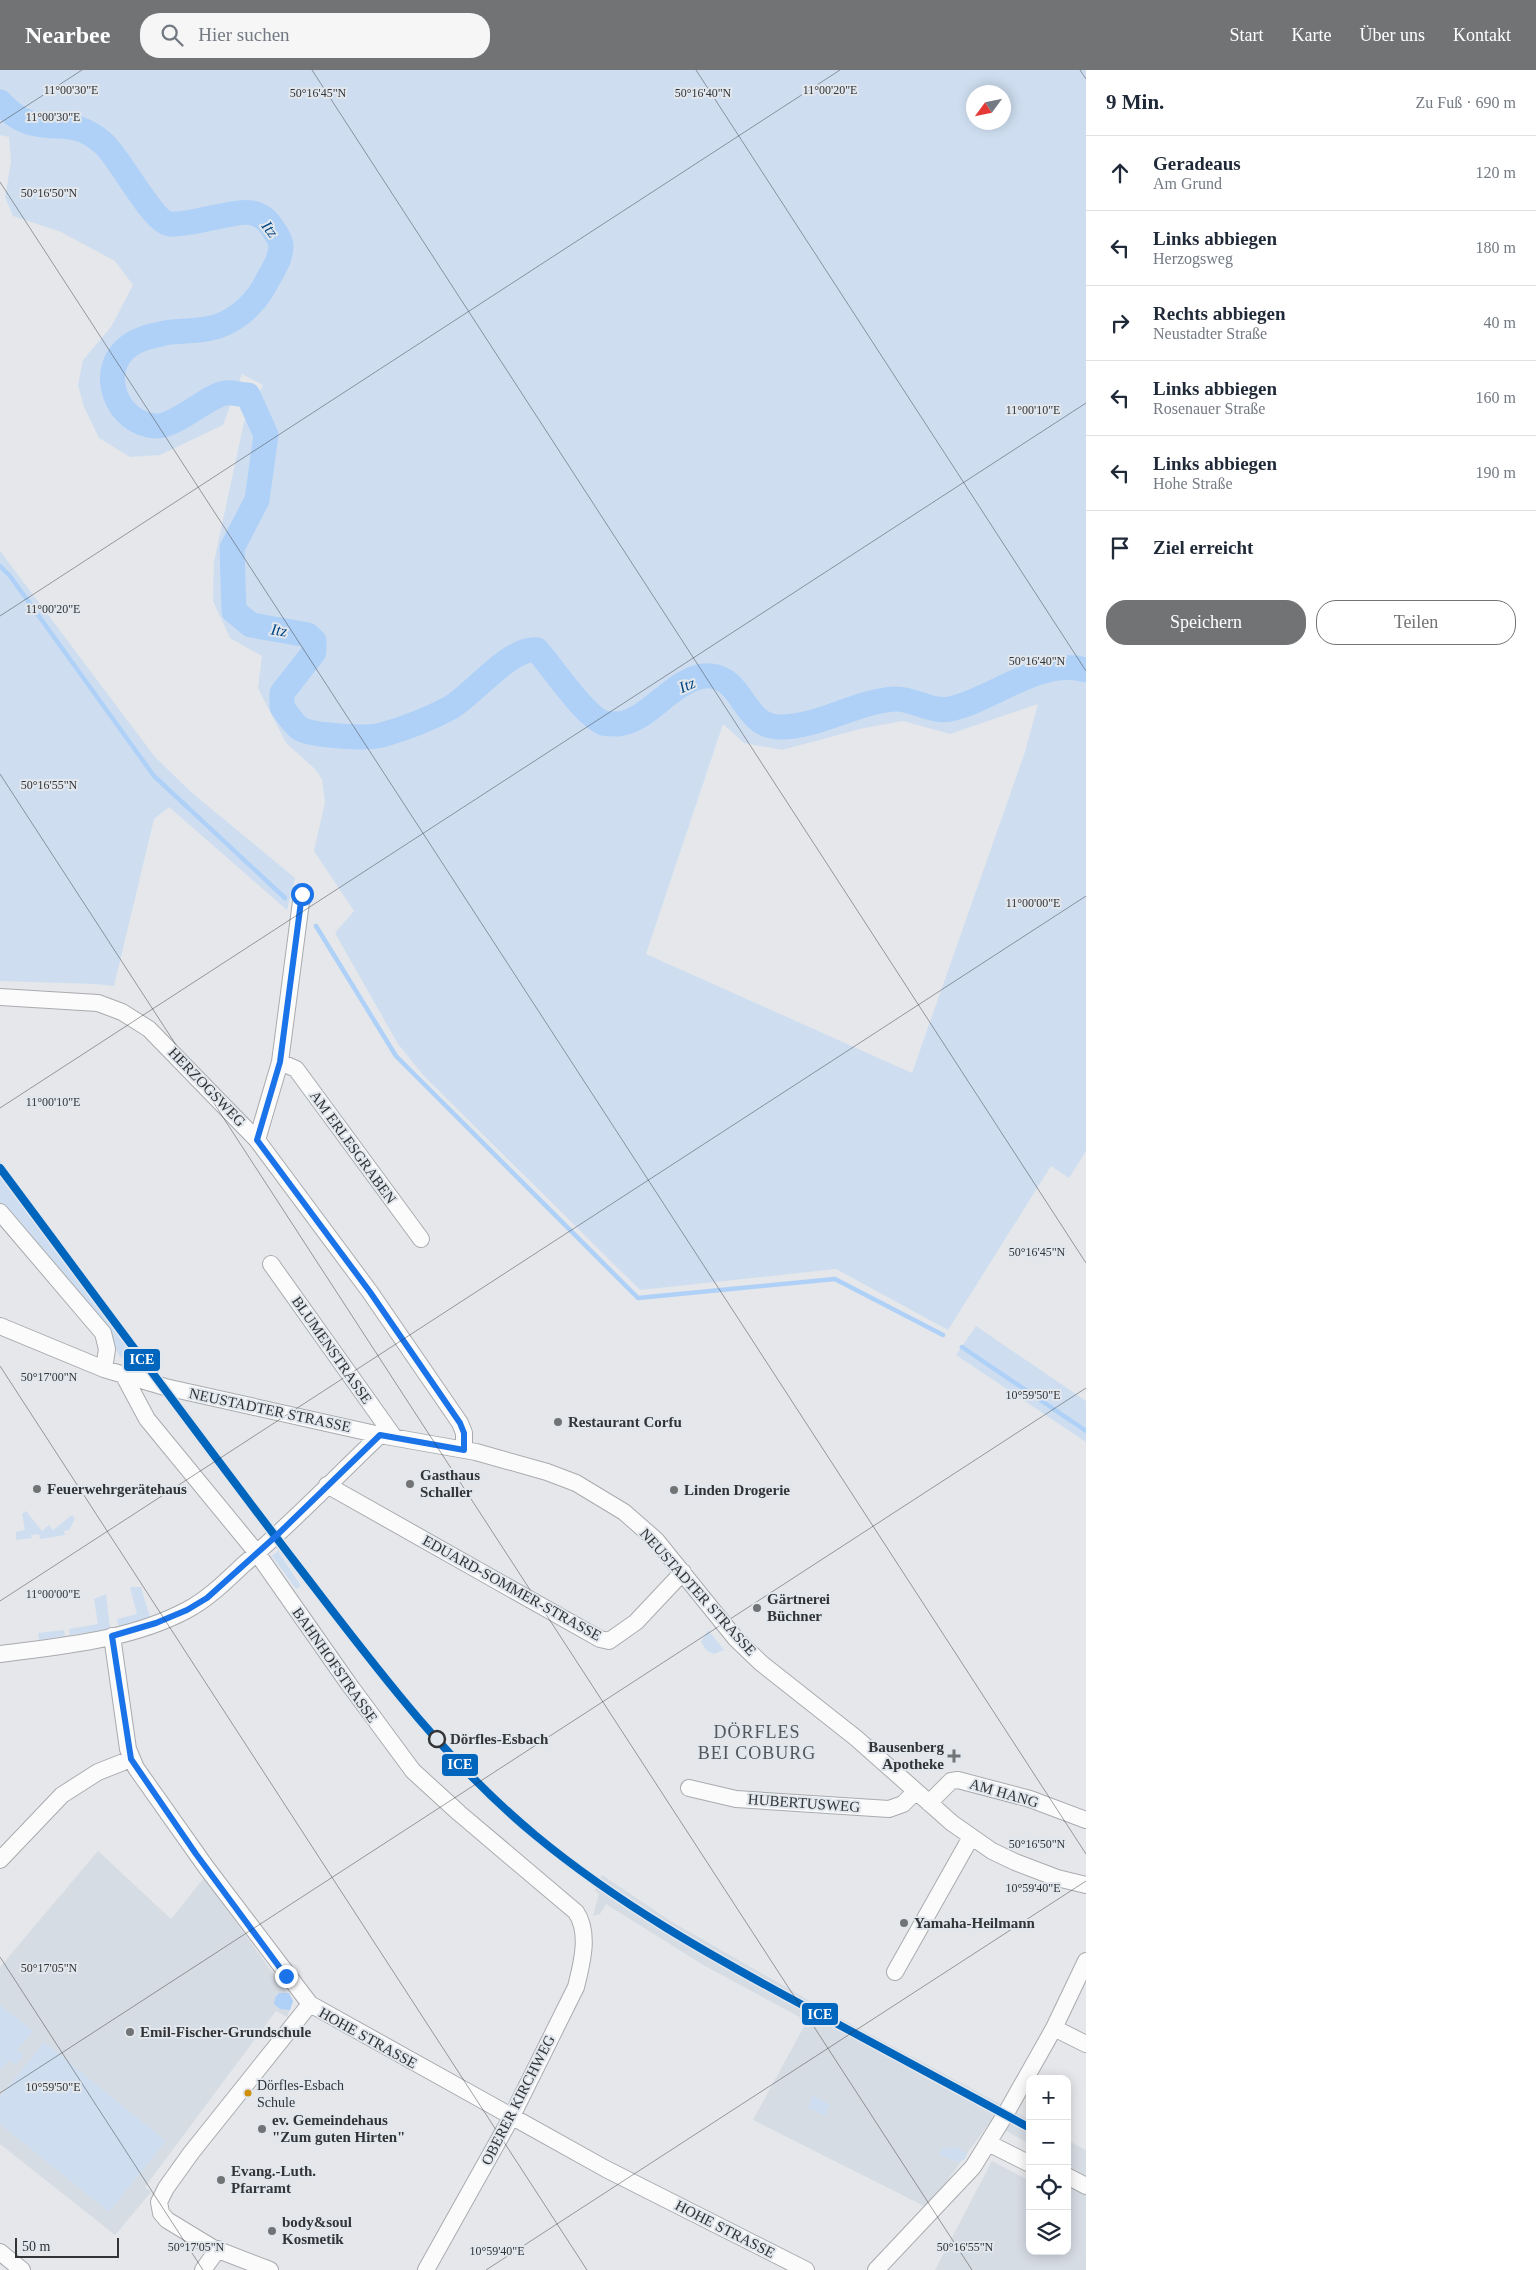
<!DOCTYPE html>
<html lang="de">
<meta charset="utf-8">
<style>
body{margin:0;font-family:"Times New Roman",serif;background:#f6f6f7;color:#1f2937}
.controls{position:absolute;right:15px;bottom:15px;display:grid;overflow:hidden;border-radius:10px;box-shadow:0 2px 12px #0003}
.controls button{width:45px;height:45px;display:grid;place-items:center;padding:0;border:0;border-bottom:1px solid #e0e1e3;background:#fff;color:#1f2937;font:25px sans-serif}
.compass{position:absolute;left:966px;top:15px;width:45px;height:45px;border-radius:50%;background:#fff;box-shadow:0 2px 12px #0003;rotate:237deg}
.scale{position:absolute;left:15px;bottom:12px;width:104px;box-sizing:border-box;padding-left:5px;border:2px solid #323436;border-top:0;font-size:14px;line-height:18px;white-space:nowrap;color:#323436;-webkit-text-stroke:4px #e2e7ed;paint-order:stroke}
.stop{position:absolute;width:15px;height:15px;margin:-11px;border:4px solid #1a73e8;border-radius:50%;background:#fff}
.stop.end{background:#1a73e8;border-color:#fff;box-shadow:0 1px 5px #0008}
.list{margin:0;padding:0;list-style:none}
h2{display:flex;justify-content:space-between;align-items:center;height:65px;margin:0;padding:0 20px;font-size:21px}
h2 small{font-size:16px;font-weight:400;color:#747a83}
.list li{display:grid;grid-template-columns:32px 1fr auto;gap:15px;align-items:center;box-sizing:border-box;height:75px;padding:0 20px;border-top:1px solid #e0e1e3}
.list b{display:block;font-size:19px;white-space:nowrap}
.list p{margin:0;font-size:16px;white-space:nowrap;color:#747a83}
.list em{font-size:16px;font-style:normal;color:#747a83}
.actions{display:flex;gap:10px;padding:15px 20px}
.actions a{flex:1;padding:11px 0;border:1px solid #717375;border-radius:20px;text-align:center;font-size:18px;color:#717375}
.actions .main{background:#717375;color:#fff}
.icon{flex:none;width:28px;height:28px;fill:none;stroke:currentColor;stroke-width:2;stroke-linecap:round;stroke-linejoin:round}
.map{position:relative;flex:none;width:1086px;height:2200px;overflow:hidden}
header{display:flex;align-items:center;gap:30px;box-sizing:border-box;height:70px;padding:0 25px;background:#717375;color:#fff}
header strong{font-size:24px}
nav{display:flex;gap:28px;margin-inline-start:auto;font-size:18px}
.search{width:350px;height:45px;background:#f6f6f7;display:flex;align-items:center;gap:12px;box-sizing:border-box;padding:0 18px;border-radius:20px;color:#747a83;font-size:19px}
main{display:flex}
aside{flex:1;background:#fff}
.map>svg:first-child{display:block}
.built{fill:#d6dce4}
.green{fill:#cedef0;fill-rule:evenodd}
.water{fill:#b0d1f7}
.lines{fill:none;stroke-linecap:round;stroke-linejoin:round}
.stream{stroke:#b0d1f7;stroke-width:4.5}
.river{stroke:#b0d1f7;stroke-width:25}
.minor-casing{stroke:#a9abae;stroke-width:18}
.minor{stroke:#fbfbfc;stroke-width:16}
.rail-1-casing{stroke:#e2e7ed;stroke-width:11}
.rail-1{stroke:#0065bd;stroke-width:8}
.route{stroke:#1a73e8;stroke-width:6}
.ticks{fill:none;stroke:#323436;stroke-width:1;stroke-opacity:0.45}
.poi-dot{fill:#717375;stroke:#e2e7ed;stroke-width:2}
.stop-dot{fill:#e2e7ed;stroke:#323436;stroke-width:2.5}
.bus-dot{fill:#d08f0b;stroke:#e2e7ed;stroke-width:2}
.labels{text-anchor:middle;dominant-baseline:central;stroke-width:4;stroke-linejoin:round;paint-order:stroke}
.bus-label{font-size:14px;fill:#323436;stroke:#e2e7ed;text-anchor:start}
.street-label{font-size:15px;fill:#323436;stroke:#e2e7ed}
.poi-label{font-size:15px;font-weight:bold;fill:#323436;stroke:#e2e7ed;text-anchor:start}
.stop-label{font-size:15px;font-weight:bold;fill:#323436;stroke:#e2e7ed;text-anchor:start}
.water-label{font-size:16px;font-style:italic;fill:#004784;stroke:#e2e7ed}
.quarter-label{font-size:18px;letter-spacing:1px;fill:#53575c;stroke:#e2e7ed}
.ticks-label{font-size:12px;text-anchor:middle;fill:#323436;stroke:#e2e7ed;stroke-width:4;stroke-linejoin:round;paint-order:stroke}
.line-badge{stroke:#e2e7ed;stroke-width:2}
.badge-label{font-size:14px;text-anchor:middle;font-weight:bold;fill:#fff}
</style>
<header>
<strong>Nearbee</strong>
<div class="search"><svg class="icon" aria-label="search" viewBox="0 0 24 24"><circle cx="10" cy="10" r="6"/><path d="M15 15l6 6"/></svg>Hier suchen</div>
<nav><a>Start</a><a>Karte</a><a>Über uns</a><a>Kontakt</a></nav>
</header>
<main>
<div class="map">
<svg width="1086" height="2200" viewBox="0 0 1086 2200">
<rect width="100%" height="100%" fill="#e5e7ea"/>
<path class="built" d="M0,1090L153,1295L138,1292L97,1235L0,1107Z
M172,1335L186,1338L272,1455L265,1460Z
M283,1468L340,1545L416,1640L494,1722L557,1777L600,1808L602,1805L672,1852L838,1947L1030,2050V2074L990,2052L944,2115L926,2137L753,2050L807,1951L705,1896L606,1834L600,1844L593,1846L599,1824L595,1821L597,1816L521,1758L478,1717L422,1658L345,1565L275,1476Z
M98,1781L171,1849L204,1808L293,1931L287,1947L276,1941L145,2117L151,2122L115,2165L0,2074V1897Z
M1067,2070L1086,2080V2105L1067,2095Z
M992,2091L1030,2111V2181H1067V2112L1086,2122V2200H935Z"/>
<path class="green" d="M0,0H1086V1081L1069,1108L1051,1096L948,1260L836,1199L640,1220L423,1005L398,974L335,863L354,841L314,781L325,732L322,709L315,699L286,673L258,618L262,586L230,568L213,531L214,492L244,352L263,315L242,304L223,355L160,385L130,387L99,368L84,337L78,315L83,290L111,257L133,215L115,191L61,162L13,146L5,127L11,92L9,67L0,65ZM974,22H1004V52H974ZM1038,634L1025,682L912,1003L646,884L723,654L744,673L782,680L864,658L903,651L950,664Z
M0,481L155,687L191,722L295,808L287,840L169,737L154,749L114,916L95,914L0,911Z
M0,1107L97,1235L138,1292L120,1287L104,1256L0,1136Z
M976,1256L1086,1331V1372L956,1285Z
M26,1441L42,1461L49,1455L53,1460L72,1445L75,1449L69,1460L64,1461L65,1465L40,1469L39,1464L31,1465L32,1468L16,1470V1462L25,1460L22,1444Z
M278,1481L301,1516L296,1519L272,1486Z
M130,1517H141L150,1547L119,1558L117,1549L137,1544Z
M106,1524L110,1559L70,1565L69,1559L98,1554L94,1529Z
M64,1560L65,1566L39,1570L38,1563Z
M708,1560L724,1580L714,1584L707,1581L701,1572Z
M0,1935L33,1961L17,1980L24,1985L16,1995L9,1990L0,2001Z
M44,1972L166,2071L109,2142L0,2054V2027Z
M813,2025L830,2035L825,2046L808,2038Z
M944,2076L948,2079L956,2077L967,2084L965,2089L958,2092L938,2085Z"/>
<path class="water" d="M279,1923H289L293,1931L290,1940L280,1939L274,1934L275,1928Z"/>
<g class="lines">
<path class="stream" d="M0,496L10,506L154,706L285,828
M316,856L396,986L638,1228L835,1209L943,1265
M962,1277L1086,1361"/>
<path class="river" d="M0,32C8,40 16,48 28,52C59,61 74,48 103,73C121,89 152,152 170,154C191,156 242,137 256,144C264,147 269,152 273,159C276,163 281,171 281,176C281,189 273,200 267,211C258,230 241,247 221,255C204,262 183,260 165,263C152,266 140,268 129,276C96,300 116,355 157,356C177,356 208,325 226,323C232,322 241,325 248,325L266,365L257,430L232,478L234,541L251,555L308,565L314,571V582L282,623V637C287,644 292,652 299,658C311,666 369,669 382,665C403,659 431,648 450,638C474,624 510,577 537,580C554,599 582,643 603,653C607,654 614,654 618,654C638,652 655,634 670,623C680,615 697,604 711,606C743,609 744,655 777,657C816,659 856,631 895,629C913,628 932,643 950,639C995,629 1039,587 1086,600"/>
<g class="minor-casing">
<path id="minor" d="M0,927L98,933L122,942L149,959L257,1070L370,1222L460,1353L464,1363V1380
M280,992L296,999L421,1169
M257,1070L280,992L302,824
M0,1142L103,1263L107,1279L104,1299
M271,1194L394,1367
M0,1256L104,1299L165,1317L380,1365L476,1382L547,1402L576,1413L624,1442L656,1470L736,1569L761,1593L856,1668L952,1753L992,1781L1015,1792L1057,1808L1086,1815
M124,1306L147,1349L257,1483L348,1613L413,1701L459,1743L576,1842C590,1863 582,1893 576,1917L511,2048L426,2200
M327,1415L600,1569L609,1571L636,1552L683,1502
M112,1566L128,1679L136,1698L206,1797L310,1934L606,2099L806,2200
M0,1584C62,1576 131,1570 187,1540C208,1529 226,1511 243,1495C291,1454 335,1408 380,1365
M689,1718L736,1729L889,1739L903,1734L915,1722
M929,1733L951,1711L958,1710L1030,1729L1086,1750
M0,1790L62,1725L98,1702L131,1689
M895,1902L971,1767
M1054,1958L1086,1974
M988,2073L1030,2094
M1067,2106L1086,2116
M0,2182L22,2200
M203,2200L218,2179
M270,2200L213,2178L167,2150L161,2143L159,2132L166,2118L191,2083L310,1934
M876,2200L973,2097L1005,2045L1054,1958L1086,1891"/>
</g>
<use href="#minor" class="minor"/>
<g class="rail-1-casing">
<path id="rail-1" d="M0,1098C99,1231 197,1364 298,1496C371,1591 442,1688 535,1765C618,1834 713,1887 808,1938C882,1978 956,2018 1030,2058"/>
</g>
<use href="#rail-1" class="rail-1"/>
</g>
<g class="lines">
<path class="route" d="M286,1906L196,1784L131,1689L112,1566L156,1553L187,1540L207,1528L275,1467L380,1365L464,1380V1363L460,1353L370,1222L257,1070L280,992L302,824"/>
</g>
<path class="ticks" d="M312,0L1086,1193M696,0L1086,601M1080,0L1086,9M0,53L82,0M0,112L1086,1784M0,546L840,0M0,704L972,2200M0,1038L1086,333M0,1296L587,2200M0,1531L1086,826M0,1887L203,2200M0,2023L1086,1318M486,2200L1086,1811"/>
<g class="poi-dot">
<circle cx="558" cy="1352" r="5"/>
<circle cx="410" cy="1414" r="5"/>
<circle cx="37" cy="1419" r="5"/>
<circle cx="674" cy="1420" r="5"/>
<circle cx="757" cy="1538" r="5"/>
<path d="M951.5 1678.5h5v5h5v5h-5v5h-5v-5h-5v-5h5z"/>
<circle cx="904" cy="1853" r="5"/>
<circle cx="130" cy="1962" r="5"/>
<circle cx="262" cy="2059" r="5"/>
<circle cx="221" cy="2110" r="5"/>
<circle cx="272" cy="2161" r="5"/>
</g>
<circle class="stop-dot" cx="437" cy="1669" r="8"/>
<circle class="bus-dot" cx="248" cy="2023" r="4.5"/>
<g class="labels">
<g class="bus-label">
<text x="257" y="2015">Dörfles-Esbach<tspan x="257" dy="17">Schule</tspan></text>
</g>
<g class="street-label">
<text transform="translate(207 1017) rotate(46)">HERZOGSWEG</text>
<text transform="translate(353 1077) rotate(54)">AM ERLESGRABEN</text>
<text transform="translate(332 1280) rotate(55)">BLUMENSTRASSE</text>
<text transform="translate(270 1340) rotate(12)">NEUSTADTER STRASSE</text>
<text transform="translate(512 1518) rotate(29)">EDUARD-SOMMER-STRASSE</text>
<text transform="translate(698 1522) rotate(48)">NEUSTADTER STRASSE</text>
<text transform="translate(335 1595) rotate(55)">BAHNHOFSTRASSE</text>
<text transform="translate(1004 1723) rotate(16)">AM HANG</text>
<text transform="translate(804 1733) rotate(4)">HUBERTUSWEG</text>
<text transform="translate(368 1968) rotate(29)">HOHE STRASSE</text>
<text transform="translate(518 2030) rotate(-63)">OBERER KIRCHWEG</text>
<text transform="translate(725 2159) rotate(27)">HOHE STRASSE</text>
</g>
<g class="poi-label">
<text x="568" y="1352">Restaurant Corfu</text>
<text x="420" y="1405">Gasthaus<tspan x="420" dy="17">Schaller</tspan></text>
<text x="47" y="1419">Feuerwehrgerätehaus</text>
<text x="684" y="1420">Linden Drogerie</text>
<text x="767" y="1529">Gärtnerei<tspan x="767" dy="17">Büchner</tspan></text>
<text x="944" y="1677" text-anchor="end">Bausenberg<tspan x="944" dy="17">Apotheke</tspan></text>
<text x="914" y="1853">Yamaha-Heilmann</text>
<text x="140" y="1962">Emil-Fischer-Grundschule</text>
<text x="272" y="2050">ev. Gemeindehaus<tspan x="272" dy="17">"Zum guten Hirten"</tspan></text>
<text x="231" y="2101">Evang.-Luth.<tspan x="231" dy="17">Pfarramt</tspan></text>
<text x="282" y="2152">body&amp;soul<tspan x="282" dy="17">Kosmetik</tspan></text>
</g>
<g class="stop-label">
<text x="450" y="1669">Dörfles-Esbach</text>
</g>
<g class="water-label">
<text transform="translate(270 159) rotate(53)">Itz</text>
<text transform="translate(279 560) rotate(9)">Itz</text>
<text transform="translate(687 615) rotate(-23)">Itz</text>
</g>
<g class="quarter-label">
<text x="757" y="1662">DÖRFLES<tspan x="757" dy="21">BEI COBURG</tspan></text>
</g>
</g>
<g class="ticks-label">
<text x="71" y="24">11°00'30"E</text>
<text x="830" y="24">11°00'20"E</text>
<text x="318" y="27">50°16'45"N</text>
<text x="703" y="27">50°16'40"N</text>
<text x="53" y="51">11°00'30"E</text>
<text x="49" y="127">50°16'50"N</text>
<text x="1033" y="344">11°00'10"E</text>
<text x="53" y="543">11°00'20"E</text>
<text x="1037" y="595">50°16'40"N</text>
<text x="49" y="719">50°16'55"N</text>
<text x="1033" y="837">11°00'00"E</text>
<text x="53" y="1036">11°00'10"E</text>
<text x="1037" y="1186">50°16'45"N</text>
<text x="49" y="1311">50°17'00"N</text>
<text x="1033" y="1329">10°59'50"E</text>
<text x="53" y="1528">11°00'00"E</text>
<text x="1037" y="1778">50°16'50"N</text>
<text x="1033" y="1822">10°59'40"E</text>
<text x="49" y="1902">50°17'05"N</text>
<text x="53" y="2021">10°59'50"E</text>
<text x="196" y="2181">50°17'05"N</text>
<text x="965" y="2181">50°16'55"N</text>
<text x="497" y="2185">10°59'40"E</text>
</g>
<g class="line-badge">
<rect x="123" y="1278" width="38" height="24" rx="5" fill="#0065bd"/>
<rect x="441" y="1683" width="38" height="24" rx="5" fill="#0065bd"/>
<rect x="801" y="1932" width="38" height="24" rx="5" fill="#0065bd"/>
</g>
<g class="badge-label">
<text x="142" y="1294">ICE</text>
<text x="460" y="1699">ICE</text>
<text x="820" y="1949">ICE</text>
</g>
</svg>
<div class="controls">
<button>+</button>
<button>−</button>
<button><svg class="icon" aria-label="locate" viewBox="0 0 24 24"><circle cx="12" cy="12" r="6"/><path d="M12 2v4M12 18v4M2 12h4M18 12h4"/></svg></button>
<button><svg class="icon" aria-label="layers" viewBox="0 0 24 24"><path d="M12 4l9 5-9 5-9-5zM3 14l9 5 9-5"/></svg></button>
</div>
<svg class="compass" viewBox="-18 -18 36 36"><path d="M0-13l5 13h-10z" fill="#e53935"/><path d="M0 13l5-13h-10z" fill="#747a83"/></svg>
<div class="scale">50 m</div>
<div class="stop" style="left:302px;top:824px"></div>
<div class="stop end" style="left:286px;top:1906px"></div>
</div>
<aside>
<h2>9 Min.<small>Zu Fuß · 690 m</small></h2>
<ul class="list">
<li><svg class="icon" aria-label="ahead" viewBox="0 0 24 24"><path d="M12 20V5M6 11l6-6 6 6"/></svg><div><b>Geradeaus</b><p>Am Grund</p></div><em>120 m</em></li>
<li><svg class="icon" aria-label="left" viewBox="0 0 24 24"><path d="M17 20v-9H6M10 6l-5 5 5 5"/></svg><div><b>Links abbiegen</b><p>Herzogsweg</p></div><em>180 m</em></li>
<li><svg class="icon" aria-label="right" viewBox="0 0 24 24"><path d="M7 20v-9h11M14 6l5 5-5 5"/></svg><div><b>Rechts abbiegen</b><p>Neustadter Straße</p></div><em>40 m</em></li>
<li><svg class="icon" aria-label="left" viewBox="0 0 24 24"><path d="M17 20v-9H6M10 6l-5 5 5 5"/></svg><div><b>Links abbiegen</b><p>Rosenauer Straße</p></div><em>160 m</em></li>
<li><svg class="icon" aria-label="left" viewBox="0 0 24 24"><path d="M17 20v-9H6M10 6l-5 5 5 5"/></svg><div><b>Links abbiegen</b><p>Hohe Straße</p></div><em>190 m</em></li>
<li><svg class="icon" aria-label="arrive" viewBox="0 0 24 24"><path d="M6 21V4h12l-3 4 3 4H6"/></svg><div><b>Ziel erreicht</b></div></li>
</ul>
<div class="actions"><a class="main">Speichern</a><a>Teilen</a></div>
</aside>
</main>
